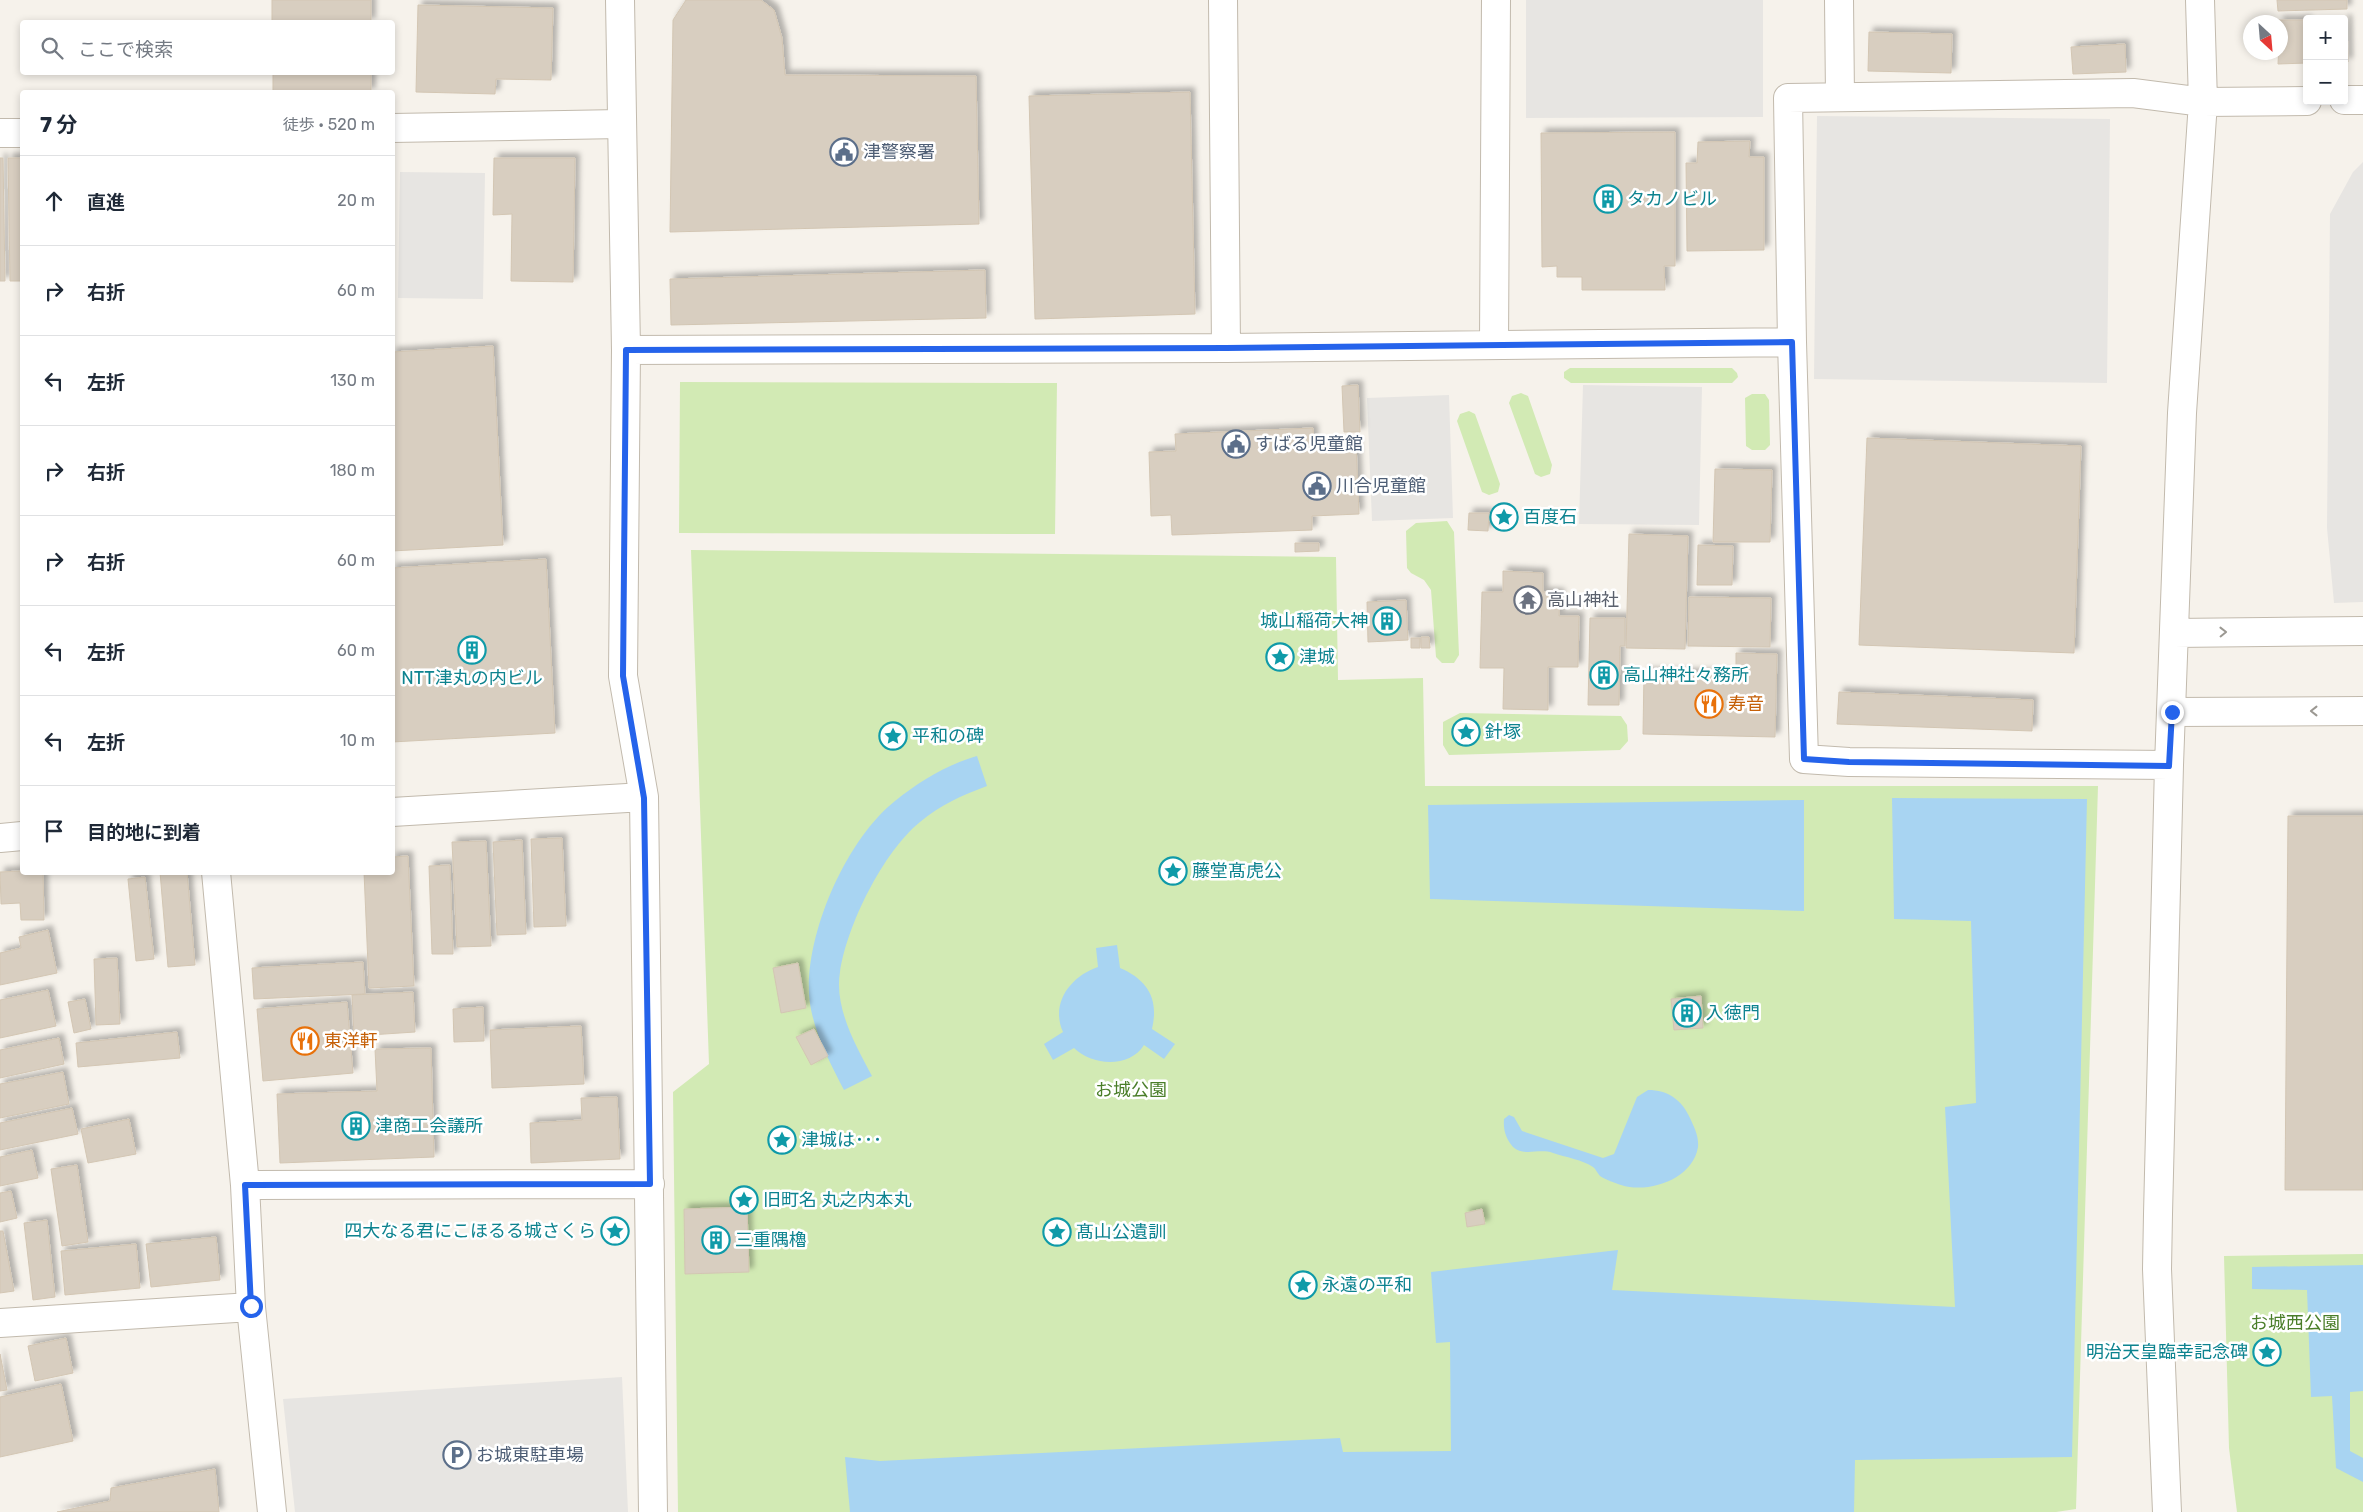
<!DOCTYPE html>
<html lang="ja">
<meta charset="utf-8">
<style>
body{margin:0;font-family:Rubik,"Noto Sans JP",sans-serif;background:#f2f2f3;color:#1f2937}
.controls{position:absolute;right:15px;top:15px;display:grid;overflow:hidden;border-radius:5px;box-shadow:0 2px 8px #0003}
.controls button{width:45px;height:45px;display:grid;place-items:center;padding:0;border:0;border-bottom:1px solid #e0e1e3;background:#fff;color:#1f2937;font:25px sans-serif}
.compass{position:absolute;left:2243px;top:15px;width:45px;height:45px;border-radius:50%;background:#fff;box-shadow:0 2px 8px #0003;rotate:154deg}
.stop{position:absolute;width:15px;height:15px;margin:-11px;border:4px solid #2563eb;border-radius:50%;background:#fff}
.stop.end{background:#2563eb;border-color:#fff;box-shadow:0 1px 5px #0008}
.list{margin:0;padding:0;list-style:none}
h2{display:flex;justify-content:space-between;align-items:center;height:65px;margin:0;padding:0 20px;font-size:21px}
h2 small{font-size:16px;font-weight:400;color:#747a83}
.list li{display:grid;grid-template-columns:32px 1fr auto;gap:15px;align-items:center;box-sizing:border-box;height:90px;padding:0 20px;border-top:1px solid #e0e1e3}
.list b{display:block;font-size:19px;white-space:nowrap}
.list em{font-size:16px;font-style:normal;color:#747a83}
.icon{flex:none;width:28px;height:28px;fill:none;stroke:currentColor;stroke-width:2;stroke-linecap:round;stroke-linejoin:round}
.map{position:relative;flex:none;width:2363px;height:1512px;overflow:hidden}
.search{position:absolute;background:#fff;box-shadow:0 2px 8px #0003;left:20px;top:20px;width:375px;height:55px;display:flex;align-items:center;gap:12px;box-sizing:border-box;padding:0 18px;border-radius:5px;color:#747a83;font-size:19px}
.panel{position:absolute;background:#fff;box-shadow:0 2px 8px #0003;left:20px;top:90px;width:375px;height:785px;border-radius:5px}
.map>svg:first-child{display:block}
.green{fill:#d2eab4}
.parking{fill:#e7e5e2}
.water{fill:#a8d4f2}
.building{fill:#d8cec0;stroke:#d3c6b3;filter:url(#shadow)}
.lines{fill:none;stroke-linecap:round;stroke-linejoin:round}
.minor-casing{stroke:#c2baad;stroke-width:30}
.minor{stroke:#fff;stroke-width:28}
.oneway{stroke:#9b9892}
.route{stroke:#2563eb;stroke-width:6}
.labels{text-anchor:middle;dominant-baseline:central;stroke-width:5;stroke-linejoin:round;paint-order:stroke}
.service-label{font-size:18px;fill:#4e5e75;stroke:#fff;text-anchor:start}
.culture-label{font-size:18px;fill:#0d838f;stroke:#fff;text-anchor:start}
.worship-label{font-size:18px;fill:#5b616d;stroke:#fff;text-anchor:start}
.food-label{font-size:18px;fill:#c56008;stroke:#fff;text-anchor:start}
.park-label{font-size:18px;fill:#4a7e29;stroke:#fff}
</style>
<div class="map">
<svg width="2363" height="1512" viewBox="0 0 2363 1512">
<defs>
<filter id="shadow"><feDropShadow dx="4.5" dy="-4.5" stdDeviation="2.5" flood-color="#0004"/></filter>
</defs>
<rect width="100%" height="100%" fill="#f6f2eb"/>
<path class="green" d="M1570,368H1732L1737,373L1738,377L1732,383H1571L1564,378V372Z
M680,382L1057,383L1055,534L679,533Z
M1521,393L1528,396L1552,465L1550,474L1541,477L1535,474L1509,403L1512,396Z
M1752,394H1765L1769,400L1770,445L1765,450H1752L1746,446L1745,398Z
M1469,411L1475,414L1500,484L1498,492L1489,495L1482,492L1457,421L1460,414Z
M1447,521L1454,532L1459,655L1454,663H1442L1436,657L1431,590L1424,580L1411,573L1407,568L1406,531L1416,523Z
M691,550L1336,557L1338,680L1423,678L1425,786H2098L2076,1509L2056,1512H678L673,1092L709,1064Z
M1460,713L1621,716L1627,725L1628,741L1620,750L1449,755L1443,745V722Z
M2363,1254V1512H2237L2229,1448L2224,1256Z"/>
<path class="parking" d="M1526,0H1763V117L1526,118Z
M1817,116L2110,119L2107,383L1814,379Z
M2363,162V602L2334,603L2327,528L2330,214L2353,172Z
M400,172L485,173L483,299L398,298Z
M1583,385L1702,387L1699,525L1579,524Z
M1449,395L1453,518L1372,521L1367,398Z
M622,1377L628,1512H295L283,1399Z"/>
<path class="water" d="M977,756L987,786C963,795 940,805 920,822C883,852 847,925 840,972C834,1008 856,1046 872,1076L844,1090C829,1061 811,1027 809,994C806,932 846,840 895,801C920,781 946,765 977,756Z
M1892,798L2087,799L2072,1457L1855,1460L1854,1512H850L845,1457L880,1461L1340,1438L1343,1452L1451,1451L1450,1342L1436,1343L1431,1272L1618,1250L1612,1290L1955,1307L1945,1107L1976,1103L1971,921L1894,919Z
M1804,800V911L1430,899L1428,805Z
M1117,945L1120,968C1148,980 1159,999 1152,1029L1175,1044L1164,1059L1144,1045C1129,1069 1091,1065 1074,1048L1053,1060L1044,1044L1063,1032C1050,1003 1071,976 1098,967L1096,948Z
M1648,1090C1668,1090 1682,1100 1690,1118C1694,1127 1699,1136 1698,1147C1693,1179 1649,1194 1621,1185C1615,1183 1606,1180 1600,1176C1597,1173 1596,1169 1593,1167C1583,1160 1565,1157 1553,1153C1539,1148 1524,1157 1513,1147C1506,1139 1503,1130 1504,1119L1509,1115L1514,1117L1522,1131L1603,1158L1614,1154L1637,1097Z
M2363,1265V1391L2350,1392V1451L2363,1458V1482L2336,1468L2332,1396L2311,1397L2307,1290L2252,1289V1267Z"/>
<path class="building" d="M272,0H371V22H272Z
M686,0H761L774,10L782,38L785,75L976,76L979,224L670,232L673,20Z
M2277,0H2347V9L2278,11Z
M418,5L553,8L551,80L496,79L495,94L416,92Z
M2344,19H2347L2348,62H2344Z
M2278,20H2307V63L2278,64L2280,22H2278Z
M1869,32L1952,34L1951,73L1868,71Z
M2125,44L2126,72L2073,74L2071,47Z
M273,72H371V92H273Z
M1190,92L1195,314L1035,319L1029,96Z
M1675,132V266H1664L1665,290H1582V277H1557V266L1542,267L1541,133Z
M1750,141L1749,157H1764V250L1687,251L1686,163H1697L1698,142Z
M0,158H3L5,281H0Z
M8,158H22V281H10Z
M494,158H575L573,282L511,281L512,214L493,215Z
M985,270L986,318L671,325L670,279Z
M493,346L503,545L392,551V352Z
M1358,385L1360,432H1344L1342,386Z
M1313,428L1314,445L1356,443L1359,514L1312,516V530L1172,535L1171,515L1151,516L1149,452L1176,451L1175,434Z
M1867,438L2081,446L2074,653L1859,645Z
M1715,469L1772,470L1770,542H1713Z
M1469,513H1489L1488,531L1468,530Z
M1629,534L1688,536L1685,649L1626,648Z
M1295,543H1319V551L1295,552Z
M1698,545L1733,546L1732,585H1697Z
M546,559L555,733L392,742V568Z
M1503,571L1543,573V592L1560,593L1559,616H1579L1578,667H1548V710L1503,709L1504,668H1480L1482,592H1503Z
M1689,597L1771,598L1770,647L1688,646Z
M1406,600L1408,640L1368,642L1367,602Z
M1590,618H1625V646H1620L1619,705H1588Z
M1421,637H1429L1430,648H1421Z
M1411,638H1420V648H1411Z
M1736,653L1777,654L1775,737L1643,734L1644,672L1736,674Z
M1839,692L2033,700L2032,731L1837,724Z
M2288,816H2363V1190H2285Z
M562,838L566,926L534,927L531,839Z
M522,840L526,934L497,935L493,842Z
M486,841L491,946L457,947L452,842Z
M408,856L414,986L369,988L364,872H392V857Z
M450,865L453,954H432L429,866Z
M22,871V872H43L44,920H21L20,903L1,904L0,872Z
M160,872H187L195,965L168,967Z
M145,877L154,959L136,961L128,879Z
M48,930L57,973L0,985V953L21,948L19,937Z
M117,958L120,1024L96,1025L94,959Z
M363,962L365,994L254,999L252,968Z
M798,963L806,1008L781,1013L773,968Z
M48,990L56,1026L0,1038V1000Z
M413,992L415,1032L354,1036L352,995Z
M1701,996L1703,1028L1674,1030L1671,999Z
M85,999L91,1029L74,1033L68,1002Z
M347,1002L353,1073L263,1081L257,1009Z
M483,1007L484,1041L454,1042L453,1009Z
M581,1026L584,1084L492,1088L490,1030Z
M814,1029L828,1056L811,1065L796,1037Z
M177,1032L180,1058L78,1067L76,1043Z
M59,1038L64,1064L0,1078V1050Z
M431,1048L434,1157L280,1163L277,1094L377,1091L375,1049Z
M63,1072L69,1104L0,1118V1084Z
M617,1097L620,1159L531,1163L530,1123L582,1120L581,1098Z
M72,1108L78,1134L0,1150V1123Z
M129,1119L136,1154L88,1163L81,1129Z
M32,1150L38,1178L0,1186V1157Z
M77,1165L88,1242L62,1246L51,1169Z
M11,1191L17,1218L0,1222V1193Z
M747,1207L749,1272L685,1274L684,1209Z
M1482,1209L1485,1224L1467,1227L1465,1213Z
M47,1220L55,1297L33,1300L24,1223Z
M0,1231H3L14,1291L0,1293Z
M216,1237L220,1280L151,1287L146,1244Z
M136,1244L140,1288L65,1295L61,1251Z
M66,1338L73,1373L35,1381L28,1346Z
M0,1354L7,1390L0,1391Z
M61,1384L73,1441L0,1457V1397Z
M215,1469L219,1512H57L110,1501L111,1488Z"/>
<g class="lines">
<g class="minor-casing">
<path id="minor" d="M620,0L626,350L623,676L644,797L653,1512
M1223,0L1226,348
M1839,0L1840,97
M2344,100H2363
M392,128L621,124
M0,133H22
M1494,344L1496,0
M626,350L1226,348L1792,342
M2174,633L2363,631
M2172,712L2363,711
M2169,765L1849,762L1804,759L1792,342L1788,98L2133,93L2203,102L2307,101
M392,812L644,797
M0,838L22,836
M216,872L245,1185L251,1307L272,1512
M245,1185L650,1184
M0,1323L251,1307
M2167,1512L2157,1269L2158,1214L2169,765L2182,413L2203,102L2200,0"/>
</g>
<use href="#minor" class="minor"/>
</g>
<defs><path id="oneway-chevron" d="M-2-3.5L2.5 0L-2 3.5" fill="none" stroke-width="1.6" stroke-linecap="round" stroke-linejoin="round" transform="scale(1.25)"/></defs>
<g class="oneway">
<use href="#oneway-chevron" transform="translate(2223 632) rotate(-1)"/>
<use href="#oneway-chevron" transform="translate(2314 711) rotate(180)"/>
</g>
<g class="lines">
<path class="route" d="M251,1306L245,1185L650,1184L644,798L623,676L626,350L1226,348L1792,342L1804,759L1849,762L2169,766L2172,712"/>
</g>
<defs>
<g id="civic-ring" transform="scale(1.4375)"><circle r="9.5" fill="#fff" stroke="#5c6f8a" stroke-width="1.5"/><path d="M-.6-6.5H3V-4.5H.6V-3L4-1V1h2V6H-6V1h2V-1L-.6-3ZM-1.2 2.5V6h2.4V2.5Z" fill="#5c6f8a"/></g>
<g id="building-ring" transform="scale(1.4375)"><circle r="9.5" fill="#fff" stroke="#0f9aa8" stroke-width="1.5"/><path d="M-4-6H4V6H1V3H-1V6H-4ZM-2.5-4.3h1.7v1.8h-1.7ZM.8-4.3h1.7v1.8H.8ZM-2.5-1h1.7V.8h-1.7ZM.8-1h1.7V.8H.8Z" fill="#0f9aa8"/></g>
<g id="sight-ring" transform="scale(1.4375)"><circle r="9.5" fill="#fff" stroke="#0f9aa8" stroke-width="1.5"/><path d="M0-6L1.8-2.2L6-1.7L2.9 1.2L3.7 5.4L0 3.3L-3.7 5.4L-2.9 1.2L-6-1.7L-1.8-2.2Z" fill="#0f9aa8"/></g>
<g id="temple-ring" transform="scale(1.4375)"><circle r="9.5" fill="#fff" stroke="#6b7280" stroke-width="1.5"/><path d="M0-6L5-2H3V0L6.5 2.5H4V6H1.5V3h-3V6H-4V2.5H-6.5L-3 0V-2H-5Z" fill="#6b7280"/></g>
<g id="restaurant-ring" transform="scale(1.4375)"><circle r="9.5" fill="#fff" stroke="#e8710a" stroke-width="1.5"/><path d="M-5-6h1v4h1v-4h1v4h1v-4h1v5L-1.5 .5V6h-2V.5L-5-1ZM5-6V6H3V1.5H1.5Q1.5-4 5-6Z" fill="#e8710a"/></g>
<g id="parking-ring" transform="scale(1.4375)"><circle r="9.5" fill="#fff" stroke="#5c6f8a" stroke-width="1.5"/><path d="M-3.5-5.5H1a3.5 3.5 0 0 1 0 7H-1V5.5H-3.5ZM-1-3.4V-.6H.8a1.4 1.4 0 0 0 0-2.8Z" fill="#5c6f8a"/></g>
</defs>
<g fill-rule="evenodd">
<use href="#civic-ring" x="844" y="152"/>
<use href="#building-ring" x="1608" y="199"/>
<use href="#civic-ring" x="1236" y="444"/>
<use href="#civic-ring" x="1317" y="486"/>
<use href="#sight-ring" x="1504" y="517"/>
<use href="#temple-ring" x="1528" y="600"/>
<use href="#building-ring" x="1387" y="621"/>
<use href="#building-ring" x="472" y="650"/>
<use href="#sight-ring" x="1280" y="657"/>
<use href="#building-ring" x="1604" y="675"/>
<use href="#restaurant-ring" x="1709" y="704"/>
<use href="#sight-ring" x="1466" y="732"/>
<use href="#sight-ring" x="893" y="736"/>
<use href="#sight-ring" x="1173" y="871"/>
<use href="#building-ring" x="1687" y="1013"/>
<use href="#restaurant-ring" x="305" y="1041"/>
<use href="#building-ring" x="356" y="1126"/>
<use href="#sight-ring" x="782" y="1140"/>
<use href="#sight-ring" x="744" y="1200"/>
<use href="#sight-ring" x="615" y="1231"/>
<use href="#sight-ring" x="1057" y="1232"/>
<use href="#building-ring" x="716" y="1240"/>
<use href="#sight-ring" x="1303" y="1285"/>
<use href="#sight-ring" x="2267" y="1352"/>
<use href="#parking-ring" x="457" y="1455"/>
</g>
<g class="labels">
<g class="service-label">
<text x="863" y="152">津警察署</text>
<text x="1255" y="444">すばる児童館</text>
<text x="1336" y="486">川合児童館</text>
<text x="476" y="1455">お城東駐車場</text>
</g>
<g class="culture-label">
<text x="1627" y="199">タカノビル</text>
<text x="1523" y="517">百度石</text>
<text x="1368" y="621" text-anchor="end">城山稲荷大神</text>
<text x="1299" y="657">津城</text>
<text x="1623" y="675">高山神社々務所</text>
<text x="472" y="678" text-anchor="middle">NTT津丸の内ビル</text>
<text x="1485" y="732">針塚</text>
<text x="912" y="736">平和の碑</text>
<text x="1192" y="871">藤堂髙虎公</text>
<text x="1706" y="1013">入徳門</text>
<text x="375" y="1126">津商工会議所</text>
<text x="801" y="1140">津城は･･･</text>
<text x="763" y="1200">旧町名 丸之内本丸</text>
<text x="596" y="1231" text-anchor="end">四大なる君にこほるる城さくら</text>
<text x="1076" y="1232">髙山公遺訓</text>
<text x="735" y="1240">三重隅櫓</text>
<text x="1322" y="1285">永遠の平和</text>
<text x="2248" y="1352" text-anchor="end">明治天皇臨幸記念碑</text>
</g>
<g class="worship-label">
<text x="1547" y="600">高山神社</text>
</g>
<g class="food-label">
<text x="1728" y="704">寿音</text>
<text x="324" y="1041">東洋軒</text>
</g>
<g class="park-label">
<text x="1131" y="1090">お城公園</text>
<text x="2295" y="1323">お城西公園</text>
</g>
</g>
</svg>
<div class="controls">
<button>+</button>
<button>−</button>
</div>
<svg class="compass" viewBox="-18 -18 36 36"><path d="M0-13l5 13h-10z" fill="#e53935"/><path d="M0 13l5-13h-10z" fill="#747a83"/></svg>
<div class="stop" style="left:251px;top:1306px"></div>
<div class="stop end" style="left:2172px;top:712px"></div>
<div class="search"><svg class="icon" aria-label="search" viewBox="0 0 24 24"><circle cx="10" cy="10" r="6"/><path d="M15 15l6 6"/></svg>ここで検索</div>
<section class="panel">
<h2>7 分<small>徒歩 · 520 m</small></h2>
<ul class="list">
<li><svg class="icon" aria-label="ahead" viewBox="0 0 24 24"><path d="M12 20V5M6 11l6-6 6 6"/></svg><div><b>直進</b></div><em>20 m</em></li>
<li><svg class="icon" aria-label="right" viewBox="0 0 24 24"><path d="M7 20v-9h11M14 6l5 5-5 5"/></svg><div><b>右折</b></div><em>60 m</em></li>
<li><svg class="icon" aria-label="left" viewBox="0 0 24 24"><path d="M17 20v-9H6M10 6l-5 5 5 5"/></svg><div><b>左折</b></div><em>130 m</em></li>
<li><svg class="icon" aria-label="right" viewBox="0 0 24 24"><path d="M7 20v-9h11M14 6l5 5-5 5"/></svg><div><b>右折</b></div><em>180 m</em></li>
<li><svg class="icon" aria-label="right" viewBox="0 0 24 24"><path d="M7 20v-9h11M14 6l5 5-5 5"/></svg><div><b>右折</b></div><em>60 m</em></li>
<li><svg class="icon" aria-label="left" viewBox="0 0 24 24"><path d="M17 20v-9H6M10 6l-5 5 5 5"/></svg><div><b>左折</b></div><em>60 m</em></li>
<li><svg class="icon" aria-label="left" viewBox="0 0 24 24"><path d="M17 20v-9H6M10 6l-5 5 5 5"/></svg><div><b>左折</b></div><em>10 m</em></li>
<li><svg class="icon" aria-label="arrive" viewBox="0 0 24 24"><path d="M6 21V4h12l-3 4 3 4H6"/></svg><div><b>目的地に到着</b></div></li>
</ul>
</section>
</div>
